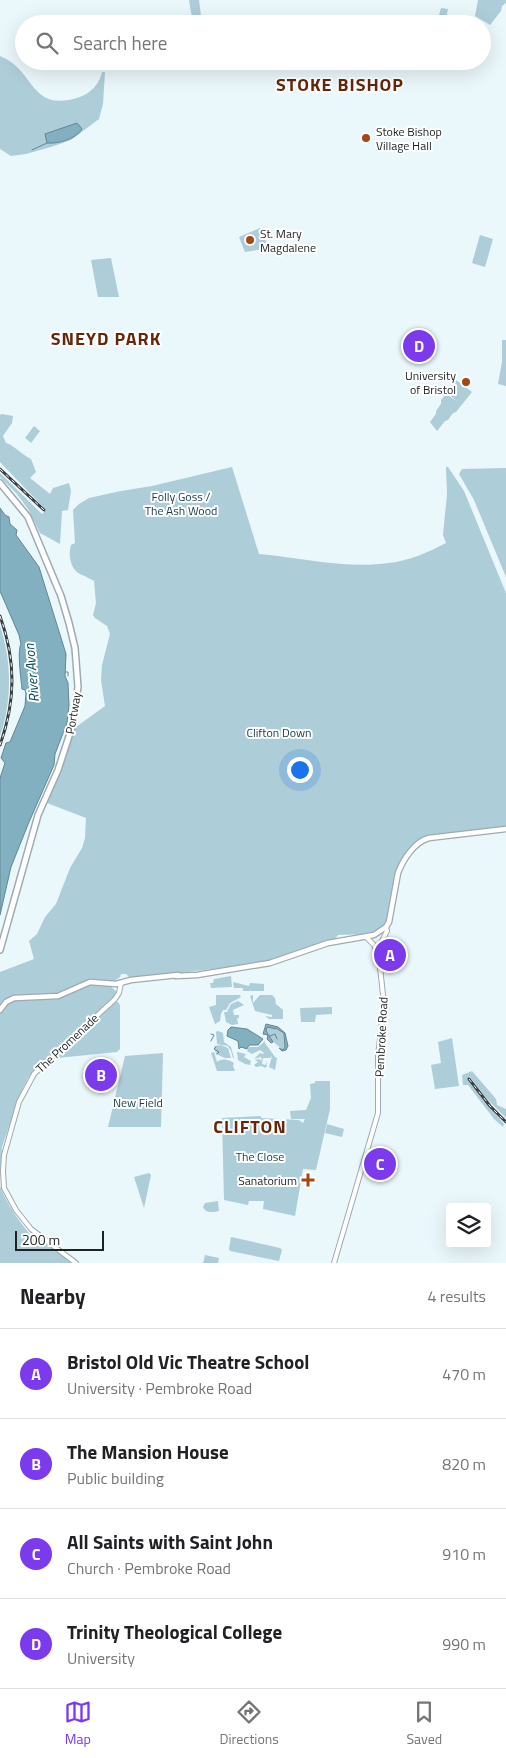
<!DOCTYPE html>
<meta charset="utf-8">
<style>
body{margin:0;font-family:"Titillium Web",sans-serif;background:#f2f2f2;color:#202124}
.controls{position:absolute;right:15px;bottom:15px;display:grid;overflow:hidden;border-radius:5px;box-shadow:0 5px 20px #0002}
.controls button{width:45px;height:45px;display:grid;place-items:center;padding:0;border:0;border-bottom:1px solid #e0e0e0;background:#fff;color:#202124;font:25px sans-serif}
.scale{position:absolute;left:15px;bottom:12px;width:89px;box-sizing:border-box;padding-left:5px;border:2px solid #1d2223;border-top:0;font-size:14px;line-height:18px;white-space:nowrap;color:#1d2223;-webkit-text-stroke:4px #fff;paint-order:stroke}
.you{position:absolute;left:299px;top:769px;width:18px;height:18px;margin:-12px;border:4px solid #fff;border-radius:50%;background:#1a73e8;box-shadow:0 0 0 8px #1a73e833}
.badge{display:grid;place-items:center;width:32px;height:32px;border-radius:50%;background:#7c3aed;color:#fff;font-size:16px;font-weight:700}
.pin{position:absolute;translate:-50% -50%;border:2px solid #fff;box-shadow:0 1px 5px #0006}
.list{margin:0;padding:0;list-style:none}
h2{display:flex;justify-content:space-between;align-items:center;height:65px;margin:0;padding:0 20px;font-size:21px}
h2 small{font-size:16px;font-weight:400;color:#757577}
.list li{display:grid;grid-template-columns:32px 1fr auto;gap:15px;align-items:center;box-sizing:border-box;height:90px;padding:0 20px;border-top:1px solid #e0e0e0}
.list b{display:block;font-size:19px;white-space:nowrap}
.list p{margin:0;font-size:16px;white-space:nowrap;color:#757577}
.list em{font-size:16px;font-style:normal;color:#757577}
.icon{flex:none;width:28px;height:28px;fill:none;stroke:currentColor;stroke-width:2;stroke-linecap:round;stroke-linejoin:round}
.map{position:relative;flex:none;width:506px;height:1263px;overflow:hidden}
.search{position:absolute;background:#fff;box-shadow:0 5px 20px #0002;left:15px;right:15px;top:15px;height:55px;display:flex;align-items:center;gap:12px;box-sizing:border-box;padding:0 18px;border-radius:28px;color:#757577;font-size:19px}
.sheet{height:425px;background:#fff}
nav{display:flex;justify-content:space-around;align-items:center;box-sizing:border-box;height:70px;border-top:1px solid #e0e0e0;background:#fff;font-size:14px;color:#757577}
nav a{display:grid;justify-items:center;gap:2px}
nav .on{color:#7c3aed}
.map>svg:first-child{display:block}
.green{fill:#adcdd8}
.water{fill:#83b0c0;stroke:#648591}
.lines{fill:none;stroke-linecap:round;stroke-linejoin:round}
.stream{stroke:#648591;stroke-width:1}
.tertiary-casing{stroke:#9eaaaf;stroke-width:6}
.secondary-casing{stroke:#9eaaaf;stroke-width:6}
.primary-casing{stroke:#9eaaaf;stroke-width:7}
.trunk-casing{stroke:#9eaaaf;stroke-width:8}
.tertiary{stroke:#fff;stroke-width:4}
.secondary{stroke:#fff;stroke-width:4}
.primary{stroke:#fff;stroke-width:4.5}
.trunk{stroke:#fff;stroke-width:5}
.rail-casing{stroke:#383e3f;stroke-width:3}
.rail{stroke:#fff;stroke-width:1;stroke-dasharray:4;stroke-linecap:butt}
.poi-dot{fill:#a94415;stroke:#fff;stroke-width:2}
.labels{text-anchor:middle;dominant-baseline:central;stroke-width:4;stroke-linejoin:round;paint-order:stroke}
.poi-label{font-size:12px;fill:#1d2223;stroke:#fff;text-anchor:start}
.park-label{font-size:12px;fill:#18414d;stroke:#fff}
.street-label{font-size:12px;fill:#1d2223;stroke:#fff}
.water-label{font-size:14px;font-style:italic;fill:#044859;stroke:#fff}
.district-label{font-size:18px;font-weight:bold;letter-spacing:1px;fill:#662609;stroke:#fff}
</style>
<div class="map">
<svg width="506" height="1263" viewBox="0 0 506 1263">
<rect width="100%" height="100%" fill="#eaf7fb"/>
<path class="green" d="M189,0H199L202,24H193Z
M478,0H506V3L502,6L501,11L490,25L475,16Z
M441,8L448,9L445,24L437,22Z
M0,56C36,70 29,114 80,97C91,93 100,83 102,72H105L103,104L99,119L71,140L51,147L26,154L11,156L0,149Z
M376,144H389V151H376Z
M260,228L269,248L245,252L239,237Z
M480,235L493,239L485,267L472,263Z
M111,258L119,297H98L91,260Z
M502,340H506V386L498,384L502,362Z
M456,380L472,392L456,412L453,413L448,420L445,421L437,431L430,422L436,414V411L441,404V400L446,394L458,402L447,393Z
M2,414L13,416L12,423L3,436L6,443C14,445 22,455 31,459L36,472L30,478L50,494L53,488L69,483L71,491L68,510L62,511L60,544L40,533L28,509L17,494L0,477V473L42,514L46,510L0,462V415Z
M34,426L40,431L31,443L25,438Z
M232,467L259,554C302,558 346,569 389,563C408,561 429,552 446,543L443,535L447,494L446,467H448L464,491L506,593V828L431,836L420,839L398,865L388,919C377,937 357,934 338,935L335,939L264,963L136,978H130L126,974H121L120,977L113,982L110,986L116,991L114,1002H118L120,1005V1049L117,1052L57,1058L40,1062L28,1078L20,1094L2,1147L0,1177V972L34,959L29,941L37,934L45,917L56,904L70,868L82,848L85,838L86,818L47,803L76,727L105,706L101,680L102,665L110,634L107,626L95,618L93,615L96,603L94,581C89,578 85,576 80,574C70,569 68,554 71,545L75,543L73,510L79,504L89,498L121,491L152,486Z
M506,468V577L474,500L459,474L462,469Z
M0,626C12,662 12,701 0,736Z
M231,976L232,987L211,988L210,983H213L214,979Z
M233,982L249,986L250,983L264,984V991H251L250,990V991H243V988H234Z
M216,995H240L241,997L230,1003L226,1010H223L221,1014L220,1021L215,1024L209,1007L216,1005Z
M253,995V1003L260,995H272L275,998L276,1004L283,1010V1019H269L265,1016L272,1017V1015L255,1011L250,996Z
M238,1001L244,1005L233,1010L234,1015H239V1018H237L238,1024L232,1025L226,1022L224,1012H227L231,1004Z
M332,1007V1014L316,1015L315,1022H301L300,1008Z
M269,1026L284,1033L285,1047L283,1050L270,1039L266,1031L267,1027Z
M218,1031L223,1033L224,1042L231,1047L234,1058H233L231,1051L228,1046L217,1044L216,1032Z
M452,1038L459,1086L435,1089L431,1065L441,1063L438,1042Z
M265,1041V1043L275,1057L277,1058L275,1070L269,1067L272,1056L270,1058H263L262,1064L266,1065V1060L267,1066L265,1068L262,1066L256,1067L254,1065L258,1062L255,1060L259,1059L262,1061L261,1057L254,1059L260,1053L263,1054L264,1053L260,1050L252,1054L247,1051L249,1047H258Z
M221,1045L228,1048L231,1058H225L216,1054L214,1046Z
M214,1052L217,1062C222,1058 228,1059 234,1063L233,1066L235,1071H217L211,1053Z
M237,1052L246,1054L244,1057L251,1061L250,1065L245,1064L238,1060Z
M163,1053L161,1127H108L125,1056Z
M472,1071L496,1099L497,1105L506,1109V1118L486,1098L470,1077L467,1079L504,1124L503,1127L494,1119L468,1085H463L462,1075Z
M315,1081H330V1109L316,1170L303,1169L295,1216L263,1209L264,1201H249L248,1205L224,1200L222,1118L261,1116V1118L299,1120L303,1123L305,1119H291L290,1111L306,1110L311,1098L310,1084L315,1083Z
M327,1124L344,1129L342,1137L325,1133Z
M149,1173L151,1175L144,1208L134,1177Z
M0,1186C5,1201 24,1230 36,1240L37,1237H39L72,1263H0Z
M218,1201L219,1211C213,1212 206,1214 203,1207L205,1203Z
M231,1237L280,1248L282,1250L279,1261L230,1251L229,1249Z
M205,1255L219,1258L218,1263H203Z"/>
<path class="water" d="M77,123L82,129C76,139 58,144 47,143L45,134Z
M0,508L5,515L9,517L10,524L17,530L16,535L39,567L66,654L65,676L68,683L69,705L67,723L55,754L54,765L29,822L11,867L0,915V778L5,763L1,758L6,743L10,742L25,706L26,693L25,690L22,689C21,679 17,650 21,644L19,635L0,591Z
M266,1024L278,1027L285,1033L288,1046L286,1050L282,1051L279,1048L283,1050L285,1047L284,1033L277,1029L267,1027L266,1031L273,1042L271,1043L267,1039L268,1035L263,1034Z
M231,1027L247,1029L263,1039L258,1045H249L247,1049L241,1047L239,1049L238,1041L227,1036L228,1030Z"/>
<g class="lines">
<path class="stream" d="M32,150L47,143
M66,672H68V676
M211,1034L214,1035L211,1041
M270,1036L275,1034L277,1039
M216,1047L214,1049L219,1052L217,1054"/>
<g class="tertiary-casing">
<path id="tertiary" d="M76,1263L31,1229L16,1210L4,1188L3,1171L4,1155L19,1102L34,1074L115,999L119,993L121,983"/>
</g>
<g class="secondary-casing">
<path id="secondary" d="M366,937L374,945L377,952
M334,1263L378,1113V1056L384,1004L378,949L387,931L386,927"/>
</g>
<g class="primary-casing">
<path id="primary" d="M176,976L197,975L270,963L328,943L374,935L386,927L389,922L398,873C403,860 414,842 429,838L506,829
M0,1010L6,1002L14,998L58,996L90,982L116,984L131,980L178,975"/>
</g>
<g class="trunk-casing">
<path id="trunk" d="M0,483L28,517L61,596L69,623L75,648L78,687L72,727L58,770L38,815L0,950"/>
</g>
<use href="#tertiary" class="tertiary"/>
<use href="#secondary" class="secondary"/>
<use href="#primary" class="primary"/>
<use href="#trunk" class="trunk"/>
<g class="rail-casing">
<path id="rail" d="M0,469L44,510
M0,616C16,661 16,700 0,745
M469,1079L490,1106L506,1122"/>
</g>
<use href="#rail" class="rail"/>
</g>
<g class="poi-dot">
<circle cx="366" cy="138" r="5"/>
<circle cx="250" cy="240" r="5"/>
<circle cx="466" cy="382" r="5"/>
<path d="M305.5 1172.5h5v5h5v5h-5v5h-5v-5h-5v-5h5z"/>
</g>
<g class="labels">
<g class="poi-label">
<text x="376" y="131">Stoke Bishop<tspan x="376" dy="14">Village Hall</tspan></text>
<text x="260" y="233">St. Mary<tspan x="260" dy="14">Magdalene</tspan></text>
<text x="456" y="375" text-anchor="end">University<tspan x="456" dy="14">of Bristol</tspan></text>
<text x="297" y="1180" text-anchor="end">Sanatorium</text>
</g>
<g class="park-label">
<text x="181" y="496">Folly Goss /<tspan x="181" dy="14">The Ash Wood</tspan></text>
<text x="279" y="732">Clifton Down</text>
<text x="138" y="1102">New Field</text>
<text x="260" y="1156">The Close</text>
</g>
<g class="street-label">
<text transform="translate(73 713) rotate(-80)">Portway</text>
<text transform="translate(381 1037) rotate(-87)">Pembroke Road</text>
<text transform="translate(67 1043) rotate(-43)">The Promenade</text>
</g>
<g class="water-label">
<text transform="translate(31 673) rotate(-95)">River Avon</text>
</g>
<g class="district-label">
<text x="340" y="84">STOKE BISHOP</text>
<text x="106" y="338">SNEYD PARK</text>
<text x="250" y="1126">CLIFTON</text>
</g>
</g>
</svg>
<div class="controls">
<button><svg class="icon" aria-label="layers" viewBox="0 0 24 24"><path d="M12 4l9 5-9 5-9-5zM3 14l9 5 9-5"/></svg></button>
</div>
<div class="scale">200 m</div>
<div class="you"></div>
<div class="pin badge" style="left:390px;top:955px">A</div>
<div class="pin badge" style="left:101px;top:1075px">B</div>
<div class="pin badge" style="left:380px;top:1164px">C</div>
<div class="pin badge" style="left:419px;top:346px">D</div>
<div class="search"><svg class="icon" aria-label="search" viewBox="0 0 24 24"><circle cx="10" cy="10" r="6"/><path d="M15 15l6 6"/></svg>Search here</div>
</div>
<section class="sheet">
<h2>Nearby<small>4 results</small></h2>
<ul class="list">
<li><span class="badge">A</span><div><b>Bristol Old Vic Theatre School</b><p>University · Pembroke Road</p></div><em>470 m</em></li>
<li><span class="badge">B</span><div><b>The Mansion House</b><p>Public building</p></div><em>820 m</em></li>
<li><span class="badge">C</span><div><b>All Saints with Saint John</b><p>Church · Pembroke Road</p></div><em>910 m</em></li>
<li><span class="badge">D</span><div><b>Trinity Theological College</b><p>University</p></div><em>990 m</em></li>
</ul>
</section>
<nav>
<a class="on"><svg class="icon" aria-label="map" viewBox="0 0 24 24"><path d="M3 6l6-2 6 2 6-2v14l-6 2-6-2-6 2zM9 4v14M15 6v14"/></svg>Map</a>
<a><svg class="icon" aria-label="directions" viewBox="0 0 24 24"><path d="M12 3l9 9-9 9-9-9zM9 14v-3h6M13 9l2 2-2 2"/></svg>Directions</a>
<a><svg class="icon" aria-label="saved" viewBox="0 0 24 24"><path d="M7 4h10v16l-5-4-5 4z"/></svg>Saved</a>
</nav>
